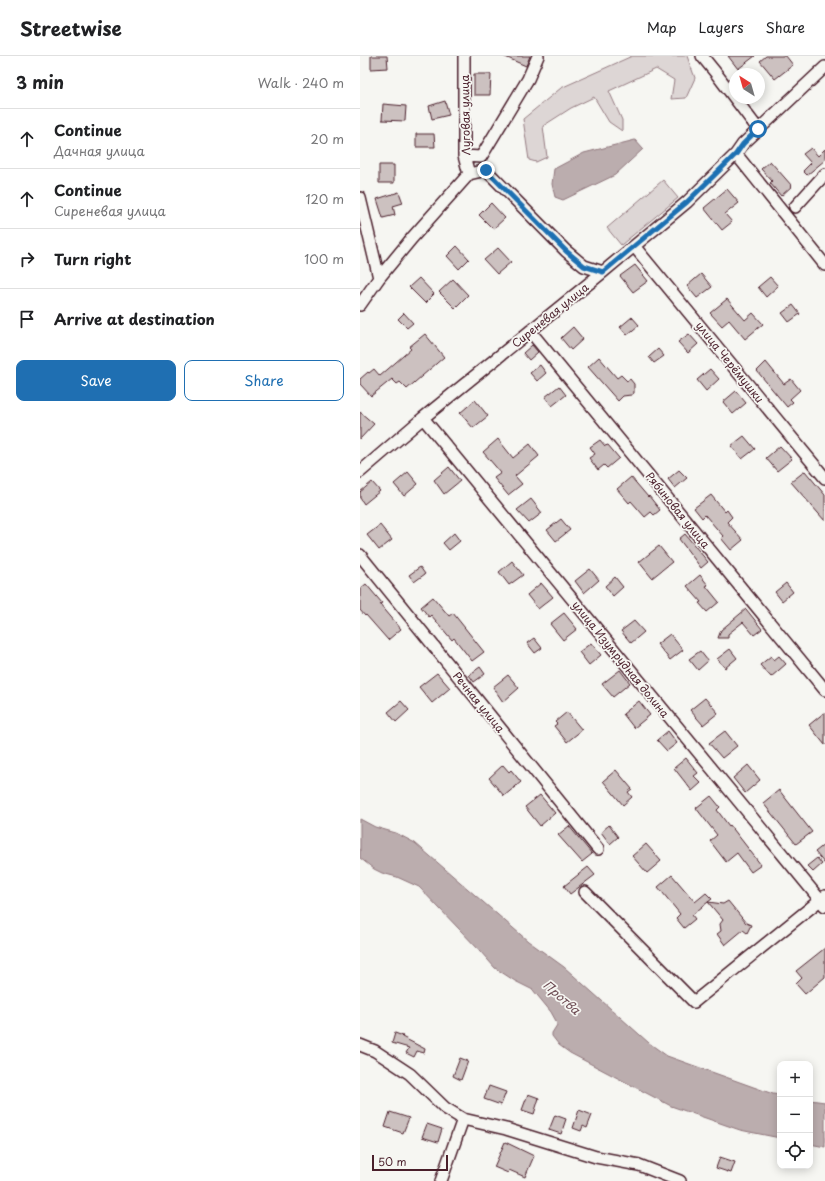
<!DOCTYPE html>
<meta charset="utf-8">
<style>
body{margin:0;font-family:"Playpen Sans",sans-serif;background:#f2f2f2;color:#202124}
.controls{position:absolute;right:12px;bottom:12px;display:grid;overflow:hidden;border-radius:8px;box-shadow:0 2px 10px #0003}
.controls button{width:36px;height:36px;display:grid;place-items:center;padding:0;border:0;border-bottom:1px solid #e0e0e0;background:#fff;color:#202124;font:20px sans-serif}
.compass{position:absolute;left:369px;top:12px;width:36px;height:36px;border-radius:50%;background:#fff;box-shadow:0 2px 10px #0003;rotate:323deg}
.scale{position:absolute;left:12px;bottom:10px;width:76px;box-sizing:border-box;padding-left:4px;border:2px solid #4a1f2b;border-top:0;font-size:11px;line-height:14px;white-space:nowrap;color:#4a1f2b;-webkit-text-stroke:3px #f6f6f2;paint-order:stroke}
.stop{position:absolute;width:12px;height:12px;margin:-9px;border:3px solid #1f6fb2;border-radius:50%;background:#fff}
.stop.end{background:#1f6fb2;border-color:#fff;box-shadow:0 1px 4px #0008}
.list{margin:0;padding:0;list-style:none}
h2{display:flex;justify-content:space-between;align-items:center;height:52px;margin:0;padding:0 16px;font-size:17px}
h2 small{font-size:13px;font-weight:400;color:#757577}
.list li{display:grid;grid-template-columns:26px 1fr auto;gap:12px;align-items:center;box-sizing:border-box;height:60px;padding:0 16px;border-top:1px solid #e0e0e0}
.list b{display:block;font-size:15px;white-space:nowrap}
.list p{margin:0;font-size:13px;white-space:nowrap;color:#757577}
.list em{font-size:13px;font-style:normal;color:#757577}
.actions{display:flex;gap:8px;padding:12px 16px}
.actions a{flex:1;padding:9px 0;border:1px solid #1f6fb2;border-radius:8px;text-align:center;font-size:14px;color:#1f6fb2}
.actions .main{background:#1f6fb2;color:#fff}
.icon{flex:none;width:22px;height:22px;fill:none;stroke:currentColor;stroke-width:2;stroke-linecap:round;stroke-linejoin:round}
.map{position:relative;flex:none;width:465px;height:1125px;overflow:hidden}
header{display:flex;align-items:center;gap:24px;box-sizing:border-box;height:56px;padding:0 20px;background:#fff;border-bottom:1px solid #e0e0e0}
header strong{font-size:19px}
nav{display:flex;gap:22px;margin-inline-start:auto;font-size:14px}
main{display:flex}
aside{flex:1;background:#fff}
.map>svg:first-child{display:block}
.green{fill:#ddd6d5;stroke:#947a80}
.water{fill:#bbadae;stroke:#8e747a}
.building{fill:#ccc1c0;stroke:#4a1f2b}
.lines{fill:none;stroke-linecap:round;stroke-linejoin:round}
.minor-casing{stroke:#4a1f2b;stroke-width:14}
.minor{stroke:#f6f6f2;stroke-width:11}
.route{stroke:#1f6fb2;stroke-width:5}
.labels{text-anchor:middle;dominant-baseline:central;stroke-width:3.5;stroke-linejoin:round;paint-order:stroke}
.street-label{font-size:11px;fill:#4a1f2b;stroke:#f6f6f2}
.water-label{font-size:12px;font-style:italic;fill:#6c4a52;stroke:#f6f6f2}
</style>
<header>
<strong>Streetwise</strong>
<nav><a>Map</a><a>Layers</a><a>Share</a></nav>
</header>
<main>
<aside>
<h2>3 min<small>Walk · 240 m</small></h2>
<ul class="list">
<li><svg class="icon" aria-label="ahead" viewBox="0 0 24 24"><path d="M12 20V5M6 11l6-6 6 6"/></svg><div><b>Continue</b><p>Дачная улица</p></div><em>20 m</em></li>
<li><svg class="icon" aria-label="ahead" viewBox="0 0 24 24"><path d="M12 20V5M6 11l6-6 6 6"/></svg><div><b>Continue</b><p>Сиреневая улица</p></div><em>120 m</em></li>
<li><svg class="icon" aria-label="right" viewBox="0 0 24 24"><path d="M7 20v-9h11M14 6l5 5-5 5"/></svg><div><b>Turn right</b></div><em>100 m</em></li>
<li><svg class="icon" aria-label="arrive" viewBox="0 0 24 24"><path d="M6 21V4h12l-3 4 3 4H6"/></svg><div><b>Arrive at destination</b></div></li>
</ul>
<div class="actions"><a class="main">Save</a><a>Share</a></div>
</aside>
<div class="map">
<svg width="465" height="1125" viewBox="0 0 465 1125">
<rect width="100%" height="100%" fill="#f6f6f2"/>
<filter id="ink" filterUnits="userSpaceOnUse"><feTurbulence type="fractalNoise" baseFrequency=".025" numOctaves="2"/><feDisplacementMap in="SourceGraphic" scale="8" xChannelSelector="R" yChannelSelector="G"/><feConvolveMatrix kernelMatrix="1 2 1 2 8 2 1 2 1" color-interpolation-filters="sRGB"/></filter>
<g filter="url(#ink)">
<path class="green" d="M272,0H327L335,22L326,42L311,43L314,24L296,13L249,35L262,64V75L249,66L234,41L211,52L183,70L187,101L176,106L169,104L163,63L201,32Z
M303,124L318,142L261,189L247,172Z"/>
<path class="water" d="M275,84L283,93L255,119L203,144L195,141L192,128L194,113L224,97Z
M0,763L15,771L36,777L55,787L168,885L204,911L289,987L307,1000L413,1038L420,1039V1082L380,1074L311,1050L210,997L199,989L192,980V977L197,969L196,965L191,956L173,934L155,925L135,912L120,895L59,831L37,821L22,817L14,813L0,802Z
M450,1044L465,1046V1091L450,1088Z"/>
<path class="building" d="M11,0H27L28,12L11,13Z
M143,0H170L166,10Z
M368,0H395L378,13Z
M406,0H426L433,9L415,23L400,5Z
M114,18H131L130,39H114Z
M85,45L89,59L72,63L69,50Z
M23,48L46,50L45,65L22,64Z
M56,78H74L75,91H56Z
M451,92L458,100L465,93V104L447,119L443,115L451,107L443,98Z
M410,105L432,130L421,140L410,127L412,125L401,113Z
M19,109H34V127H19Z
M367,133L379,147L365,158L372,166L362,174L344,152Z
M39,136L43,147L33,150L35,159L23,162L17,143Z
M131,147L145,162L133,173L119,159Z
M97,190L109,203L99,213L87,200Z
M138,192L151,206L137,218L124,204Z
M275,209L288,225L273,236L260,220Z
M341,218L352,231L337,242L327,230Z
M410,221L418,230L406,241L398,231Z
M59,222L74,238L65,247L49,231Z
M93,223L108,239L95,252L79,236Z
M367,243L385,264L393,257L403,268L385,283L369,264L362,270L350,257Z
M433,249L440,258L429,266L422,257Z
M44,257L53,267L47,272L38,263Z
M272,261L279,269L267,279L260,271Z
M213,271L223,283L211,294L201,282Z
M65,278L84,301L47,333L40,326L37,328L32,323L11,340L0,328V323L8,316L9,317L14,313L20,320L51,293L49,291Z
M329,278L338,288L328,297L318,286Z
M172,289L178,296L169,304L163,297Z
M298,293L304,300L294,307L289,301Z
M239,301L257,322L261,319L267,325L270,323L274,328V337L271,339L263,340L258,345L228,311Z
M406,306L424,328L431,323L440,334L430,343L433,346L427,351L397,315Z
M180,309L186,317L177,325L170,317Z
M350,313L359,323L346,335L337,324Z
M199,330L206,339L192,350L185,341Z
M376,335L386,347L373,358L363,346Z
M115,344L128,360L113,372L100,357Z
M0,356L14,368L0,383Z
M384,380L395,393L382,403L371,390Z
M138,383L153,402L170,388L179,400L155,420L162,428L148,439L134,422L141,417L123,396Z
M240,384L245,390L248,389L259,402L247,412L244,409L238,414L229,402L235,398L230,391Z
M420,390L432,403L417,415L406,402Z
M89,411L100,425L84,438L74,424Z
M319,414L327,422L315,432L308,423Z
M445,415L465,439V465L431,426Z
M48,416L58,428L44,440L34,428Z
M271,421L288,441L289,440L300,454L294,459L291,456L285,461L271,445L269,447L257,433Z
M12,426L20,435L4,448L0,442V436Z
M351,439L365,456L367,454L372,461L367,466L383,484L371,494L361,482L363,480L345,459L342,462L334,452Z
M171,443L182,457L169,467L157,454Z
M201,463L210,474L196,485L187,474Z
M20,469L32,484L19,494L7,479Z
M94,477L100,485L89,494L83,487Z
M325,478L348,506L341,512L319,483Z
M299,490L312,506L292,522L279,506Z
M152,505L163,519L149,529L139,516Z
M60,511L65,518L54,526L49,519Z
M230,513L239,524L224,537L215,525Z
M340,519L348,529L346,530L359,546L347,556L339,547L341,546L327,530Z
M255,521L263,531L253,540L245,530Z
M181,527L193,541L178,553L167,539Z
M426,527L433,536L422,545L415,536Z
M6,528L22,547L20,548L41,573L28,584L6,559L5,560L0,554V533Z
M73,541L89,560L93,557L124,596L112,605L94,582L92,584L71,559L69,561L61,551Z
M386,553L402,573L394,579L383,566L368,578V582H358L361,574Z
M204,557L217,573L203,584L190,568Z
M274,565L284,576L271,587L261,575Z
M310,578L323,594L310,604L297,588Z
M174,582L182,592L175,597L167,587Z
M231,587L241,599L229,609L219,596Z
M370,593L377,602L365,612L357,603Z
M340,595L348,605L338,614L329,603Z
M411,600L414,604L419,600L426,608L411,621L400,609Z
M120,611L125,618L114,626L109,619Z
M260,614L270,627L253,641L242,628Z
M77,617L90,632L72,647L59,631Z
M148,619L159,632L143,646L133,631Z
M345,642L358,657L343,669L330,654Z
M41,645L49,654L36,666L28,656Z
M279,645L290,659L274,672L263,658Z
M207,656L222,674L207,686L194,670L197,668L195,666Z
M465,656V689L449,669Z
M308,675L317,687L307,695L297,684Z
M365,675L377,690L362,702L349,687Z
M326,702L338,717L334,720L341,727L332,735L314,712Z
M143,709L149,716L151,714L161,726L144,740L129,722Z
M388,709L400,724L385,737L373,722Z
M256,714L272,733L268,736L272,741L263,749L243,725Z
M419,734L452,776L436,788L403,747Z
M180,739L195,757L180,770L165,751Z
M351,740L360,751L357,754L369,770L370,769L401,809L391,816L377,797L366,806L350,785L357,779L336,752Z
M249,769L258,781L250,788L241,776Z
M209,770L232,798L222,806L198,779Z
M286,788L301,805L287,817L272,800Z
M465,788V808L455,796Z
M457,802L462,808L453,816L447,810Z
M228,811L235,819L210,838L204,830Z
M312,819L335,846L346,837L352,843L348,846L363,848L368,845L386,867L391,869L387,877L383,874L365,889L357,878L361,875L360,868L363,864L348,846L332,859L335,863L324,872L316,862L320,858L298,831Z
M465,892V921L445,938L436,928L442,922L436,915Z
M35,977L43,980L42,981L65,993L64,997L57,995L54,1001L46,997L49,992L32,987Z
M100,1002L108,1005L101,1024L93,1020Z
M129,1030L146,1036L141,1049L124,1043Z
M168,1038L179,1042L174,1058L162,1054Z
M219,1054L232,1059L227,1072L223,1070L221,1075L213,1072Z
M30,1056L49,1062L43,1077L25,1071Z
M195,1059L206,1063L201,1078L189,1074Z
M67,1068L82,1073L78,1086L62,1081Z
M145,1086L174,1100L165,1121L149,1114L148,1117L134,1111Z
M360,1101L375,1106L371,1117L356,1112Z"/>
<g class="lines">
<g class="minor-casing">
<path id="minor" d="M104,0V100L109,118
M342,0L355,16L398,73
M376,98L465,209
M104,100L121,101L168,23L178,0
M0,142L19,222
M435,151L465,118
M274,190L465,422
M0,249L19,222L52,182L109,118L126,114L206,195L224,210L243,216
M170,275L465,634
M63,362L465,850
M0,416L63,362L243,216L327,146L376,98L383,88L465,11
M0,499L238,793
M225,836L334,946L465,840
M0,989L15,995L50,1018L85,1052L103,1063L146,1073L236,1101L279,1109L320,1125
M81,1125L103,1063"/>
</g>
<use href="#minor" class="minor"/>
</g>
</g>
<g class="lines" filter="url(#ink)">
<path class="route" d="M126,114L206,195L224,210L243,216L327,146L376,98L383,88L398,73"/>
</g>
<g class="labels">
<g class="street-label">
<text transform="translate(105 59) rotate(-91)">Луговая улица</text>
<text transform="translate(190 259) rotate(-39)">Сиреневая улица</text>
<text transform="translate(370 306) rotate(51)">улица Черёмушки</text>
<text transform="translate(318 454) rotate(51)">Рябиновая улица</text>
<text transform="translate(261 603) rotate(51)">улица Изумрудная долина</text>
<text transform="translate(119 646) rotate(51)">Речная улица</text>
</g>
<g class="water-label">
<text transform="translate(202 941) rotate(41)">Протва</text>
</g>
</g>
</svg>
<div class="controls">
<button>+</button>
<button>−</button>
<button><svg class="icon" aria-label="locate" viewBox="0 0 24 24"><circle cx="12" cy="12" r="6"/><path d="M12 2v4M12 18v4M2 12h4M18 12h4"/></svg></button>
</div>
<svg class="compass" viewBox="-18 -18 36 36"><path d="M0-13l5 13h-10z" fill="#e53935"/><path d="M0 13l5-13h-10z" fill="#757577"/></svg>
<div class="scale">50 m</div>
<div class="stop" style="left:398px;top:73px"></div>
<div class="stop end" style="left:126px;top:114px"></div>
</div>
</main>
